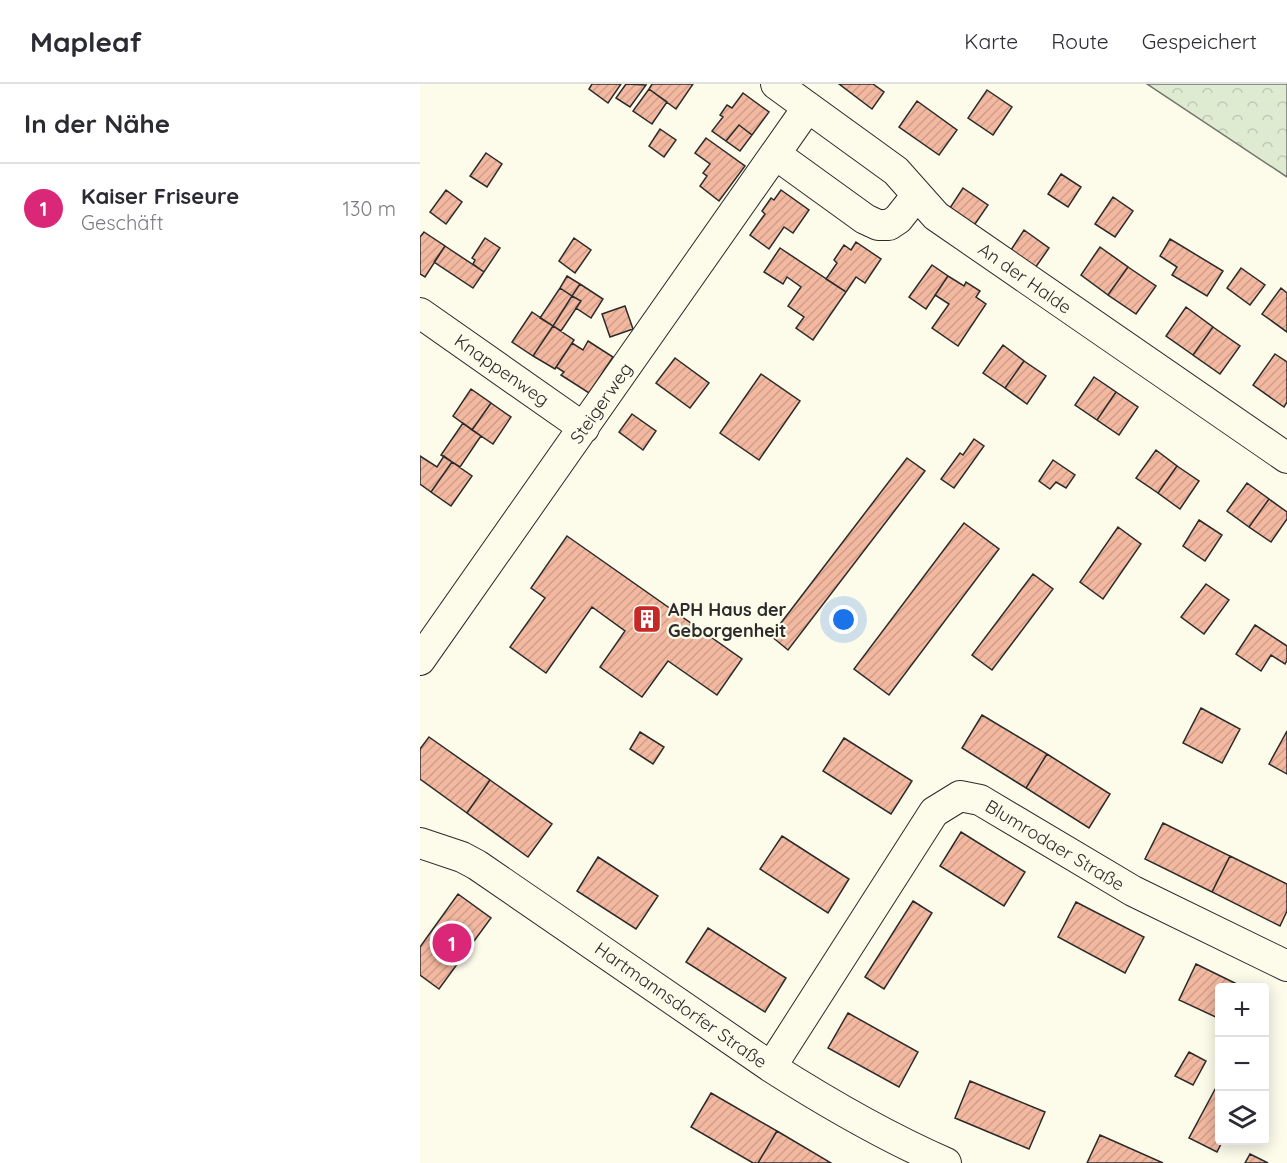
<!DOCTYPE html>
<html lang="de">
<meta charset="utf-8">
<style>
body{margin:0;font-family:Quicksand,sans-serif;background:#f2f2f3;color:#2b2b33}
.controls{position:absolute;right:18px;bottom:18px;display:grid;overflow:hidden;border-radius:6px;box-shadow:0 3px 15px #0003}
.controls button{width:54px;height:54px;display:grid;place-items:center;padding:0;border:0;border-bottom:2px solid #e1e1e2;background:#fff;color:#2b2b33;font:30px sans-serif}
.you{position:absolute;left:424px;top:536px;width:21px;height:21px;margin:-15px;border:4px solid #fff;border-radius:50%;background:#1a73e8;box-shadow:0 0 0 9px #1a73e833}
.badge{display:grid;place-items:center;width:39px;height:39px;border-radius:50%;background:#db2777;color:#fff;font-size:20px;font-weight:700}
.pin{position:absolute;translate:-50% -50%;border:3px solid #fff;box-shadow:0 2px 6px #0006}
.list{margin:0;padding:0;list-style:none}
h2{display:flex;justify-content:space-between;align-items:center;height:78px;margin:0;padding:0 24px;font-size:26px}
h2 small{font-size:20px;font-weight:400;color:#7c7c81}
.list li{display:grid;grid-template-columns:39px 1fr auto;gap:18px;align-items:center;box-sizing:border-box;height:90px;padding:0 24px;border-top:2px solid #e1e1e2}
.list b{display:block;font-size:22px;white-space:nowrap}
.list p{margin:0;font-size:20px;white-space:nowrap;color:#7c7c81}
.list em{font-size:20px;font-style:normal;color:#7c7c81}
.icon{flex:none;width:33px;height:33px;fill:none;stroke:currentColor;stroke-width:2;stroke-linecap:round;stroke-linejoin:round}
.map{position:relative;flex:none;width:867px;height:1079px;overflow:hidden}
header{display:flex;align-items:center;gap:36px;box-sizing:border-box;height:84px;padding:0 30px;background:#fff;border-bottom:2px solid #e1e1e2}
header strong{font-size:28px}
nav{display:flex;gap:33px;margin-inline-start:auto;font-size:21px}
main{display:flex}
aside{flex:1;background:#fff}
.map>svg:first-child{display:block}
.forest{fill:url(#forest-crowns);stroke:#74746e;stroke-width:1.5}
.building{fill:url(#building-hatch);stroke:#2b2b2b;stroke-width:1.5}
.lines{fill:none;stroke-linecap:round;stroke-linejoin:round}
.minor-casing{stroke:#2b2b2b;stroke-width:32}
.minor{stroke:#fdfbea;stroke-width:30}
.labels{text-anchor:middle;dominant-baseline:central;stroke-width:4.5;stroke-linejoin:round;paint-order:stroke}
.street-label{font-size:18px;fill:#2b2b2b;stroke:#fdfbea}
.poi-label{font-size:18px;font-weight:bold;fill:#2b2b2b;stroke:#fdfbea;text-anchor:start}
</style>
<header>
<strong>Mapleaf</strong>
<nav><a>Karte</a><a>Route</a><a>Gespeichert</a></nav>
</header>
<main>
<aside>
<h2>In der Nähe<small></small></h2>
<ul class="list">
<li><span class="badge">1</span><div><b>Kaiser Friseure</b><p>Geschäft</p></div><em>130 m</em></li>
</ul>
</aside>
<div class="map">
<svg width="867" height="1079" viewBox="0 0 867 1079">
<defs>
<pattern id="forest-crowns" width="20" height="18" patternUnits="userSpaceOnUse" patternTransform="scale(1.5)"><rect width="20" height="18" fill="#deebd1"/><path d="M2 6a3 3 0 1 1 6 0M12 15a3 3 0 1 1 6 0" fill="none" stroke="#bfcab4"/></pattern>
<pattern id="building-hatch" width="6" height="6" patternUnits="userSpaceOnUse" patternTransform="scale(1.5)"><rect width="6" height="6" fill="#f2b8a0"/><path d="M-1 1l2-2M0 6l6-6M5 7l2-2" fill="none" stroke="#d09e8a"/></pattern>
</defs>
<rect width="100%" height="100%" fill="#fdfbea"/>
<path class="forest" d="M727,0H867V93Z"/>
<path class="building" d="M172,0H201L188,19L169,5Z
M206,0L226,1L210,23L196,14Z
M232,0H273L256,25L229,5Z
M419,0H453L464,8L452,25Z
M229,5L247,18L232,40L213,27Z
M567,6L592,23L573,51L548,34Z
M323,9L349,28L332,51L319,41L306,57L292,47L303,33L300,31L307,21L312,24Z
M497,17L537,46L519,71L479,43Z
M319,41L332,51L320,67L306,57Z
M240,45L256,56L244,73L229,62Z
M286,54L325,82L299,117L280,102L287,92L283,89L290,80L275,69Z
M66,69L82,80L67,103L50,92Z
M641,90L661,103L648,123L628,110Z
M543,104L568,121L553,143L528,127Z
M26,106L42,118L26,140L10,128Z
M361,106L389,126L373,149L364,143L349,165L330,151L345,130L342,127L351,114L354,116Z
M693,113L713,127L695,153L675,140Z
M604,146L629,164L613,187L589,169Z
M4,148L25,162L5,193L0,190V153Z
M65,154L80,164L64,188L53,180L55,176L52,174Z
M154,154L171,166L155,189L139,177Z
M750,155L803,187L787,212L752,191L757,183L740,172Z
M436,158L461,175L445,199L436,193L426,208L406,195L417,179L414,176L424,161L431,166Z
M25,162L64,188L53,204L14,178Z
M680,163L708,183L688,211L661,191Z
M360,164L426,208L393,256L376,244L384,233L368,222L381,203L367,193L363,200L344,188Z
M512,181L528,192L506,225L489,213Z
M708,183L736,202L716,230L688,211Z
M821,184L845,201L830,221L807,204Z
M147,192L160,200L152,212L140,204Z
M528,192L544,202L546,198L560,207L556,213L566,220L538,262L512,244L529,220L515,211Z
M160,200L183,215L171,234L156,224L161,217L152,212Z
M140,204L152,212L133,242L120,234Z
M861,204L867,209V248L842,230Z
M152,212L161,217L141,247L133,242Z
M205,222L213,245L190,253L182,230Z
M766,223L793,243L773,271L746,252Z
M112,228L133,242L113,272L92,258Z
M133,242L154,256L135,285L113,272Z
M793,243L820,262L800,290L773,271Z
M168,257L193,273L169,309L141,291L144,288L136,283L152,259L163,266Z
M583,261L604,277L585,304L563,289Z
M855,270L867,278V318L864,323L833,301Z
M255,274L289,299L270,324L236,299Z
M604,277L626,292L607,320L585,304Z
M341,290L380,317L339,376L300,349Z
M674,293L696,308L677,336L655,321Z
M51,305L71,319L52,346L33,332Z
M696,308L718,323L699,351L677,336Z
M71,319L91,333L73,360L52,346Z
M212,330L236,347L223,366L199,348Z
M43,339L61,352L40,383L21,371Z
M554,355L564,362L534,404L521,395L540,369L543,371Z
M736,366L757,382L738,409L716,394Z
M0,372L17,383L24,372L32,378L11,408L0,400Z
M487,374L505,387L368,566L351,552Z
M633,376L655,391L646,404L636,398L630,405L619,397Z
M32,378L52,392L31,422L11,408Z
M757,382L779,397L760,425L738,409Z
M827,399L849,415L829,443L807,427Z
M849,415L867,428V435L851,458L829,443Z
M779,436L802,451L785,477L763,462Z
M544,439L579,465L469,611L434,585Z
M698,443L721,460L683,515L660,498Z
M147,452L322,575L297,611L248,577L222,613L180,583L205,547L172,523L126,589L90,563L125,514L111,504Z
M613,490L633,505L572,586L552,571Z
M786,500L809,516L784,550L761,533Z
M835,541L867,562V576L865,580L851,571L841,587L816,570Z
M781,624L820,645L802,679L763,659Z
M562,631L627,670L606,704L542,664Z
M867,647V690L849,680Z
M220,648L244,663L233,680L210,665Z
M9,653L70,696L47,729L0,695V665Z
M424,654L492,697L471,730L403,687Z
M627,670L690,710L669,744L606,704Z
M70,696L132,740L108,773L47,729Z
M743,739L810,772L792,808L725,775Z
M541,748L605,788L584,822L520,782Z
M362,752L429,795L408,829L340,785Z
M810,772L867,800V827L860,842L792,808Z
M178,773L238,812L216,845L157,807Z
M38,810L71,834L19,905L0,891V863Z
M493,817L512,829L464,905L445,893Z
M656,818L724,853L705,889L638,853Z
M288,844L366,894L345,928L266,878Z
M776,880L825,904H800V935L759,916Z
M428,929L498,968L479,1003L408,964Z
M769,968L786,977L773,1001L755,992Z
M800,996V1056H803L797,1068L769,1054Z
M550,997L625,1028L609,1065L535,1034Z
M291,1009L357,1047L338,1079H333L271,1043Z
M357,1047L411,1079H338Z
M680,1051L743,1079H667Z
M830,1070L848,1079H825Z"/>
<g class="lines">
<g class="minor-casing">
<path id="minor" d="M356,0L476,87L516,132L867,374
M355,70L445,135L458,141H469L478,135L497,111
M0,229L164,344
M0,576L388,23
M0,759L42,773L57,781L351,983C409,1020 464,1052 526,1079
M351,983L514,728L540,712L560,716L713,807L867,882"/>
</g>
<use href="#minor" class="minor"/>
</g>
<defs>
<g id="building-square" transform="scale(1.5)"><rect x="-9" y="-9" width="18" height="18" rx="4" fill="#c62828" stroke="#fdfbea"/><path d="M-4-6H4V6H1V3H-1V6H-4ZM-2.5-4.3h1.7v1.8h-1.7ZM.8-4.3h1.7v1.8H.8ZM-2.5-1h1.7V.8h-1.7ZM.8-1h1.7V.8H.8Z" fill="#fff"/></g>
</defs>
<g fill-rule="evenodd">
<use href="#building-square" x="227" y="535"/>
</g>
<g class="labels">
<g class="street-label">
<text transform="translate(605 194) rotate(35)">An der Halde</text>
<text transform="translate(82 286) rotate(35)">Knappenweg</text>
<text transform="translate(181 319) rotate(-55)">Steigerweg</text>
<text transform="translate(635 761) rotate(31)">Blumrodaer Straße</text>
<text transform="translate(261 921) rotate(35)">Hartmannsdorfer Straße</text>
</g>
<g class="poi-label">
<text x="248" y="525">APH Haus der<tspan x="248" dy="21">Geborgenheit</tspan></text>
</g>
</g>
</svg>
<div class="controls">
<button>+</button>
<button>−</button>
<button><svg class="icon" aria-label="layers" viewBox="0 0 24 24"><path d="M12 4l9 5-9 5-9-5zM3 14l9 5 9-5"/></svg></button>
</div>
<div class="you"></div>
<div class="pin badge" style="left:32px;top:859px">1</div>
</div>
</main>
